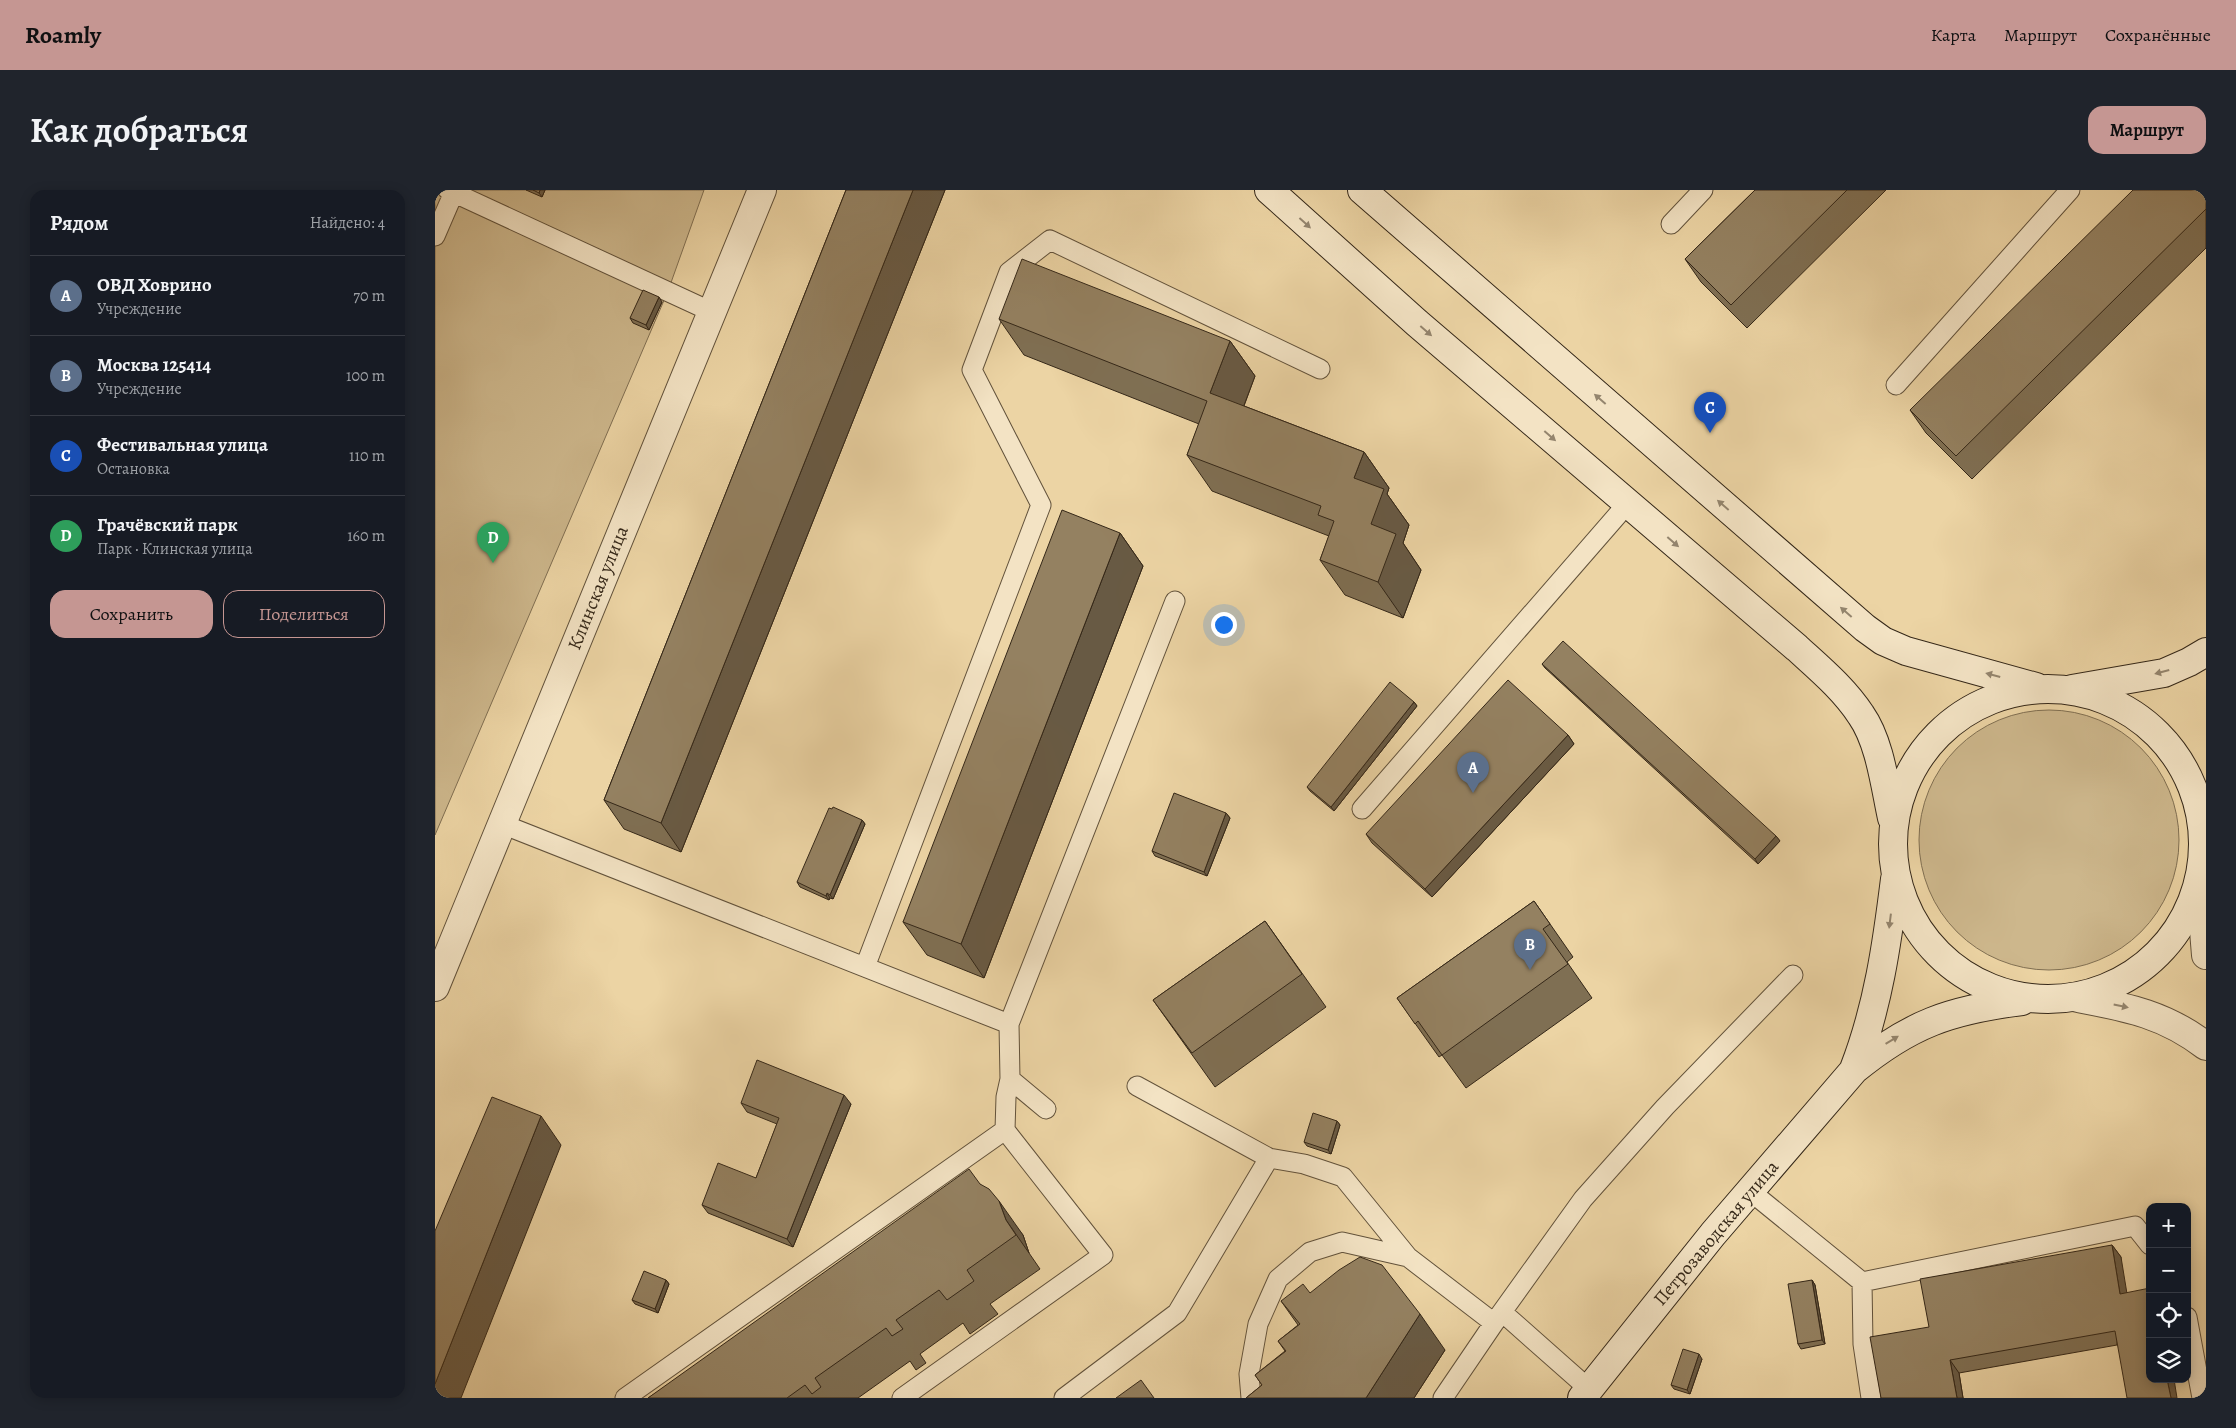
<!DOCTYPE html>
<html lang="ru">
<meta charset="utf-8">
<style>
body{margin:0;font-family:Alegreya,serif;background:#20242c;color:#f1f3f6}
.controls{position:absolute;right:15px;bottom:15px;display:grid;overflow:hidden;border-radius:10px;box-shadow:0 2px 12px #0003}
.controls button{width:45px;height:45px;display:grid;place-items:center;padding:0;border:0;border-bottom:1px solid #363941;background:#171b24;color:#f1f3f6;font:25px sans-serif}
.you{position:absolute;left:788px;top:434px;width:18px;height:18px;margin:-12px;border:4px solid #fff;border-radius:50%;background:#1a73e8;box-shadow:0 0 0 8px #1a73e833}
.badge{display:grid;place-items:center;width:32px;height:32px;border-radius:50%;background:#c59692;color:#fff;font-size:16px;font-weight:700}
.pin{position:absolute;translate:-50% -41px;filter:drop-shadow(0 1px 2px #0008)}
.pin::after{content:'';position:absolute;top:26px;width:18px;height:15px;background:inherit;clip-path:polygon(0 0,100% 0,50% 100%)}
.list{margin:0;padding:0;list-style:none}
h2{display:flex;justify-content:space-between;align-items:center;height:65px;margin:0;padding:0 20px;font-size:21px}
h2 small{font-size:16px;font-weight:400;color:#9ea1a6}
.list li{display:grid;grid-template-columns:32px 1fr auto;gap:15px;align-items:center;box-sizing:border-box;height:80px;padding:0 20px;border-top:1px solid #363941}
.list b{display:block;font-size:19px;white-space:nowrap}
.list p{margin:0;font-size:16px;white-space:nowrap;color:#9ea1a6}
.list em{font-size:16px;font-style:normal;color:#9ea1a6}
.actions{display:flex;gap:10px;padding:15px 20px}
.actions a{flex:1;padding:11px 0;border:1px solid #c59692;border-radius:15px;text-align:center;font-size:18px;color:#c59692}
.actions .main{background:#c59692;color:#111}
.icon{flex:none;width:28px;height:28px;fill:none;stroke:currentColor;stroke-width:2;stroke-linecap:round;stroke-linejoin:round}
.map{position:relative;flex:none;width:1771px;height:1208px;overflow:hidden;border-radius:15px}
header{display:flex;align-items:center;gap:30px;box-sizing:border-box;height:70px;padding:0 25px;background:#c59692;color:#111}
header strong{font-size:24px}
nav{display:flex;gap:28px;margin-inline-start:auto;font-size:18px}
.intro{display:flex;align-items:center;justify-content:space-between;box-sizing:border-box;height:120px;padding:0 30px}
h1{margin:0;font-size:35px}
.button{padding:12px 22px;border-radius:15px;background:#c59692;color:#111;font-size:18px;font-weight:700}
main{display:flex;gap:30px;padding:0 30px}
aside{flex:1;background:#171b24;border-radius:15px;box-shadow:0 2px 12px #0003}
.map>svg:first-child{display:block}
.green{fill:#cdb78c;stroke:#806f52}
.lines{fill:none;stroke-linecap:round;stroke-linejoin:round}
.service-casing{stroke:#62523b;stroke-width:21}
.tertiary-casing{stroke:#62523b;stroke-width:30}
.secondary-casing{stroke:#342718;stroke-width:30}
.service{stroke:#f3e3c4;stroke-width:19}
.tertiary{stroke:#f3e3c4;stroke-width:28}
.secondary{stroke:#f3e3c4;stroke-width:28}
.wall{fill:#7f6f53;stroke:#342718}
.shaded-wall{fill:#685a44;stroke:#342718}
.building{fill:#948161;stroke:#342718}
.oneway{fill:#94856e}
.labels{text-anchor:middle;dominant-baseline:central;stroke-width:5;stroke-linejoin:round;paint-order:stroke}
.street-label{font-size:19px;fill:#342718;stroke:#f3e3c4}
</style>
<header>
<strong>Roamly</strong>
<nav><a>Карта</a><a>Маршрут</a><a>Сохранённые</a></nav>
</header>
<div class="intro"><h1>Как добраться</h1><a class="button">Маршрут</a></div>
<main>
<aside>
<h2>Рядом<small>Найдено: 4</small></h2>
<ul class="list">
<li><span class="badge" style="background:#5c6f8a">A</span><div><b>ОВД Ховрино</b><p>Учреждение</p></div><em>70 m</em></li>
<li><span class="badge" style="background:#5c6f8a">B</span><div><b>Москва 125414</b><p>Учреждение</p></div><em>100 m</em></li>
<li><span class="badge" style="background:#1a4fb4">C</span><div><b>Фестивальная улица</b><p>Остановка</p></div><em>110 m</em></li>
<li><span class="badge" style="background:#2e9e5b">D</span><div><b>Грачёвский парк</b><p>Парк · Клинская улица</p></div><em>160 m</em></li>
</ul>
<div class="actions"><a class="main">Сохранить</a><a>Поделиться</a></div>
</aside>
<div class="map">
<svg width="1771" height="1208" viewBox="0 0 1771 1208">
<rect width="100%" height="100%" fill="#ecd4a4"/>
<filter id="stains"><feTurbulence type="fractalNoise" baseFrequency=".004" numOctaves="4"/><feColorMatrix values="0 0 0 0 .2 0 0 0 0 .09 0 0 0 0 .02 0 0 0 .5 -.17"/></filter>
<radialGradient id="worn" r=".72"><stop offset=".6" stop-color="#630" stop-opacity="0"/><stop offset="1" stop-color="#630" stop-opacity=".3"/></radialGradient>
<path class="green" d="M0,0H269L233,101L0,645Z
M1484 650a130 130 0 1 1 260 0a130 130 0 1 1-260 0Z"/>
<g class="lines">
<g class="service-casing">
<path id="service" d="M13,0L277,122
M1236,34L1268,0
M0,46L19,2
M1461,195L1635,0
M927,619L1193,313
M67,634L574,834L740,411
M430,777L606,315L537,180L574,82L615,50L885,179
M575,889L611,919
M702,896L834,968L869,974L908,987L973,1067
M1315,1001L1427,1092
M1427,1092L1700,1036L1715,1055
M1427,1092L1428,1154L1436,1208
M1067,1122L1154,1199
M1752,1127L1767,1208
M190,1208L570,940L571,907L575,889L574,834
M467,1208L668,1065L570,940
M629,1208L742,1123L834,968
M816,1208L814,1184L823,1134L843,1089L875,1062L907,1052L973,1067L1059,1133
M1008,1208L1059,1133L1148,1009L1230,917L1358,785"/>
</g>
<g class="tertiary-casing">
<path id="tertiary" d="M1765,691L1771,765
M0,797L327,0
M1638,807C1690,817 1728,823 1771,856"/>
</g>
<g class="secondary-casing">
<path id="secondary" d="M834,0L982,133L1362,458C1385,479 1409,499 1426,525C1445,552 1450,596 1457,628
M927,0L1430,438L1448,451L1471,461L1601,497
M1637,499L1729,483L1754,472L1771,462
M1458 654a155 155 0 1 1 310 0a155 155 0 1 1-310 0Z
M1419,879C1443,817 1452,754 1460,689
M1147,1208L1278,1044L1419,880C1475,834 1515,820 1587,811"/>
</g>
<use href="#service" class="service"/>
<use href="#tertiary" class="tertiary"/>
<use href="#secondary" class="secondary"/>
</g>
<path class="wall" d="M91,0H110L107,7Z
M411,0H510L246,662L189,639L169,610Z
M1320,0H1451L1312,138L1266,92L1250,69Z
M1771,0V58L1537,289L1491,243L1475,220Z
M227,112L214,140L198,133L195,128Z
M564,129L795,151L820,186L809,216L929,262L954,298L952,304L974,335L968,353L986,380L968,428L910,405L885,370L894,346L777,301L752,265L764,234L589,165Z
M685,343L708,376L549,788L492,765L468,732Z
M1107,474L1341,646L1345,651L1323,674L1110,478Z
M979,512L982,516L899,621L875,601L872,597Z
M1133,545L1139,554L997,707L937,653L931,644Z
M791,623L795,628L772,686L720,666L717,661Z
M427,630L430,634L398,709L395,708L394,710L365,697L362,692Z
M1099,711L1138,767L1132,772L1157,808L1031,898L1007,865L1004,867L962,808Z
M830,731L891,817L780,897L718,810Z
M306,913L416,914L358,1057L273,1023L267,1015L321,988L342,934L312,922Z
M902,931L905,935L896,964L872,956L869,952Z
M545,994L588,1045L594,1063L605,1079L555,1114L563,1124L535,1144L528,1133L485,1164L491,1173L481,1180L475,1171L423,1208H213Z
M1677,1055L1686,1067L1682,1155L1524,1183L1528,1208L1494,1137Z
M231,1090L234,1094L223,1123L200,1114L197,1110Z
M1377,1090L1380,1095L1390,1154L1366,1159L1363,1154Z
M875,1103L1010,1160L979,1208H811L827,1195L820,1185L850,1161L843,1151L863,1135L846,1111Z
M1267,1169L1255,1204L1239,1199L1236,1195Z"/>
<path class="shaded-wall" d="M105,0H110L107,7L104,3Z
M478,0H510L246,662L226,633Z
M224,107L227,112L214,140L211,135Z
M795,151L820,186L800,239L775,203Z
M929,262L954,298L952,304L974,335L968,353L986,380L968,428L943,392L936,334L919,288Z
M685,343L708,376L549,788L526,754Z
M979,512L982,516L899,621L896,617Z
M1133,545L1139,554L997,707L990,699Z
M791,623L795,628L772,686L769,682Z
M427,630L430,634L398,709L395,705Z
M1341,646L1345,651L1323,674L1320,669Z
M392,703L395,708L394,710L391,706Z
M409,905L416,914L358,1057L352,1049Z
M106,926L126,955L26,1208H0V1194Z
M902,931L905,935L896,964L893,960Z
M564,1011L588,1045L594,1063L571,1030Z
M1677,1055L1686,1067L1694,1116L1685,1104Z
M231,1090L234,1094L223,1123L220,1119Z
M1377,1090L1380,1095L1390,1154L1387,1150Z
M985,1124L1010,1160L979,1208H931Z
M1264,1164L1267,1169L1255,1204L1252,1200Z
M1515,1170L1524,1183L1528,1208H1522Z
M1732,1189H1739L1742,1208H1736Z"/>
<path class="building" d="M98,0H105L104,3Z
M411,0H478L226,633L169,610Z
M1320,0H1412L1296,115L1250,69Z
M1698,0H1771V19L1521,266L1475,220Z
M587,69L795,151L775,203L929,262L919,288L949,299L936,334L961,344L943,392L885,370L899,331L883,325L886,316L752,265L772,211L564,129Z
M208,100L224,107L211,135L195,128Z
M627,320L685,343L526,754L468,732Z
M1128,451L1341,646L1320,669L1107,474Z
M1073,490L1133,545L990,699L931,644Z
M955,492L979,512L896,617L872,597Z
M739,603L791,623L769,682L717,661Z
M398,617L427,630L395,705L392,703L391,706L362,692L394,618L397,619Z
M1099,711L1115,734L1108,739L1133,774L1007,865L983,831L980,834L962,808Z
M830,731L867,784L757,863L718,810Z
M322,870L409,905L352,1049L267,1015L283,973L321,988L344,928L306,913Z
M57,907L106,926L0,1194V1041Z
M878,923L902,931L893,960L869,952Z
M534,979L545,994L554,999L564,1011L571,1030L581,1045L532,1080L539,1091L512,1110L504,1100L461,1130L468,1139L457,1146L451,1138L380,1188L386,1197L377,1204L370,1195L352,1208H213Z
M1677,1055L1685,1104L1715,1098V1189H1732L1736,1208H1692L1680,1141L1515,1170L1522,1208H1446L1435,1147L1494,1137L1485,1089Z
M925,1067L947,1075L985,1124L931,1208H811L827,1195L820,1185L851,1161L843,1151L865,1134L846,1111L868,1094L875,1103L904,1080Z
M209,1081L231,1090L220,1119L197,1110Z
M1377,1090L1387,1150L1363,1154L1353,1094Z
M1248,1159L1264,1164L1252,1200L1236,1195Z
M706,1190L719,1208H681Z"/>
<defs><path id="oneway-solid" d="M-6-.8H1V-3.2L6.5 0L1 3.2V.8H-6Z" transform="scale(1.25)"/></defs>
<g class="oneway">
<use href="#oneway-solid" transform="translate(870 33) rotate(42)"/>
<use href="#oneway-solid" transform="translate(991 141) rotate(41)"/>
<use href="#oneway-solid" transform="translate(1165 209) rotate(-139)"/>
<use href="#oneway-solid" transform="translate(1115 246) rotate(41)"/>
<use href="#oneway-solid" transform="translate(1288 315) rotate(-139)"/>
<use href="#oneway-solid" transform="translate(1238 352) rotate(41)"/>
<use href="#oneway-solid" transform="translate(1411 422) rotate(-139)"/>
<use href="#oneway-solid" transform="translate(1727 482) rotate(165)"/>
<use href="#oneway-solid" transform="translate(1558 485) rotate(-165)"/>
<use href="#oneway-solid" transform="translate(1455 731) rotate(97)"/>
<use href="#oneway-solid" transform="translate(1686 816) rotate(12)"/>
<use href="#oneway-solid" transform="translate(1457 850) rotate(-31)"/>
</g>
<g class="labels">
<g class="street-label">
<text transform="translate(163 398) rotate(-68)">Клинская улица</text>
<text transform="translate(1281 1043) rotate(-50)">Петрозаводская улица</text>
</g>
</g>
<rect width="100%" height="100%" filter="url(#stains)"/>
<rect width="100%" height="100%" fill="url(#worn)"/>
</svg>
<div class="controls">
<button>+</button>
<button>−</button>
<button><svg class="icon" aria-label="locate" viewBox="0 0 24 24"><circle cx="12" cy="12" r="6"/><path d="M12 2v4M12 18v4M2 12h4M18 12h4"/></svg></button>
<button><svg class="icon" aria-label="layers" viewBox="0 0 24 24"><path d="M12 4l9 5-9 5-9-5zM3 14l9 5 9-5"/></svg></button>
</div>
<div class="you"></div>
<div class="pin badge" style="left:1038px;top:603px;background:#5c6f8a">A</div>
<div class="pin badge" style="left:1095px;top:780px;background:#5c6f8a">B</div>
<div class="pin badge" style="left:1275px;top:243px;background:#1a4fb4">C</div>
<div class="pin badge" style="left:58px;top:373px;background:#2e9e5b">D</div>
</div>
</main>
